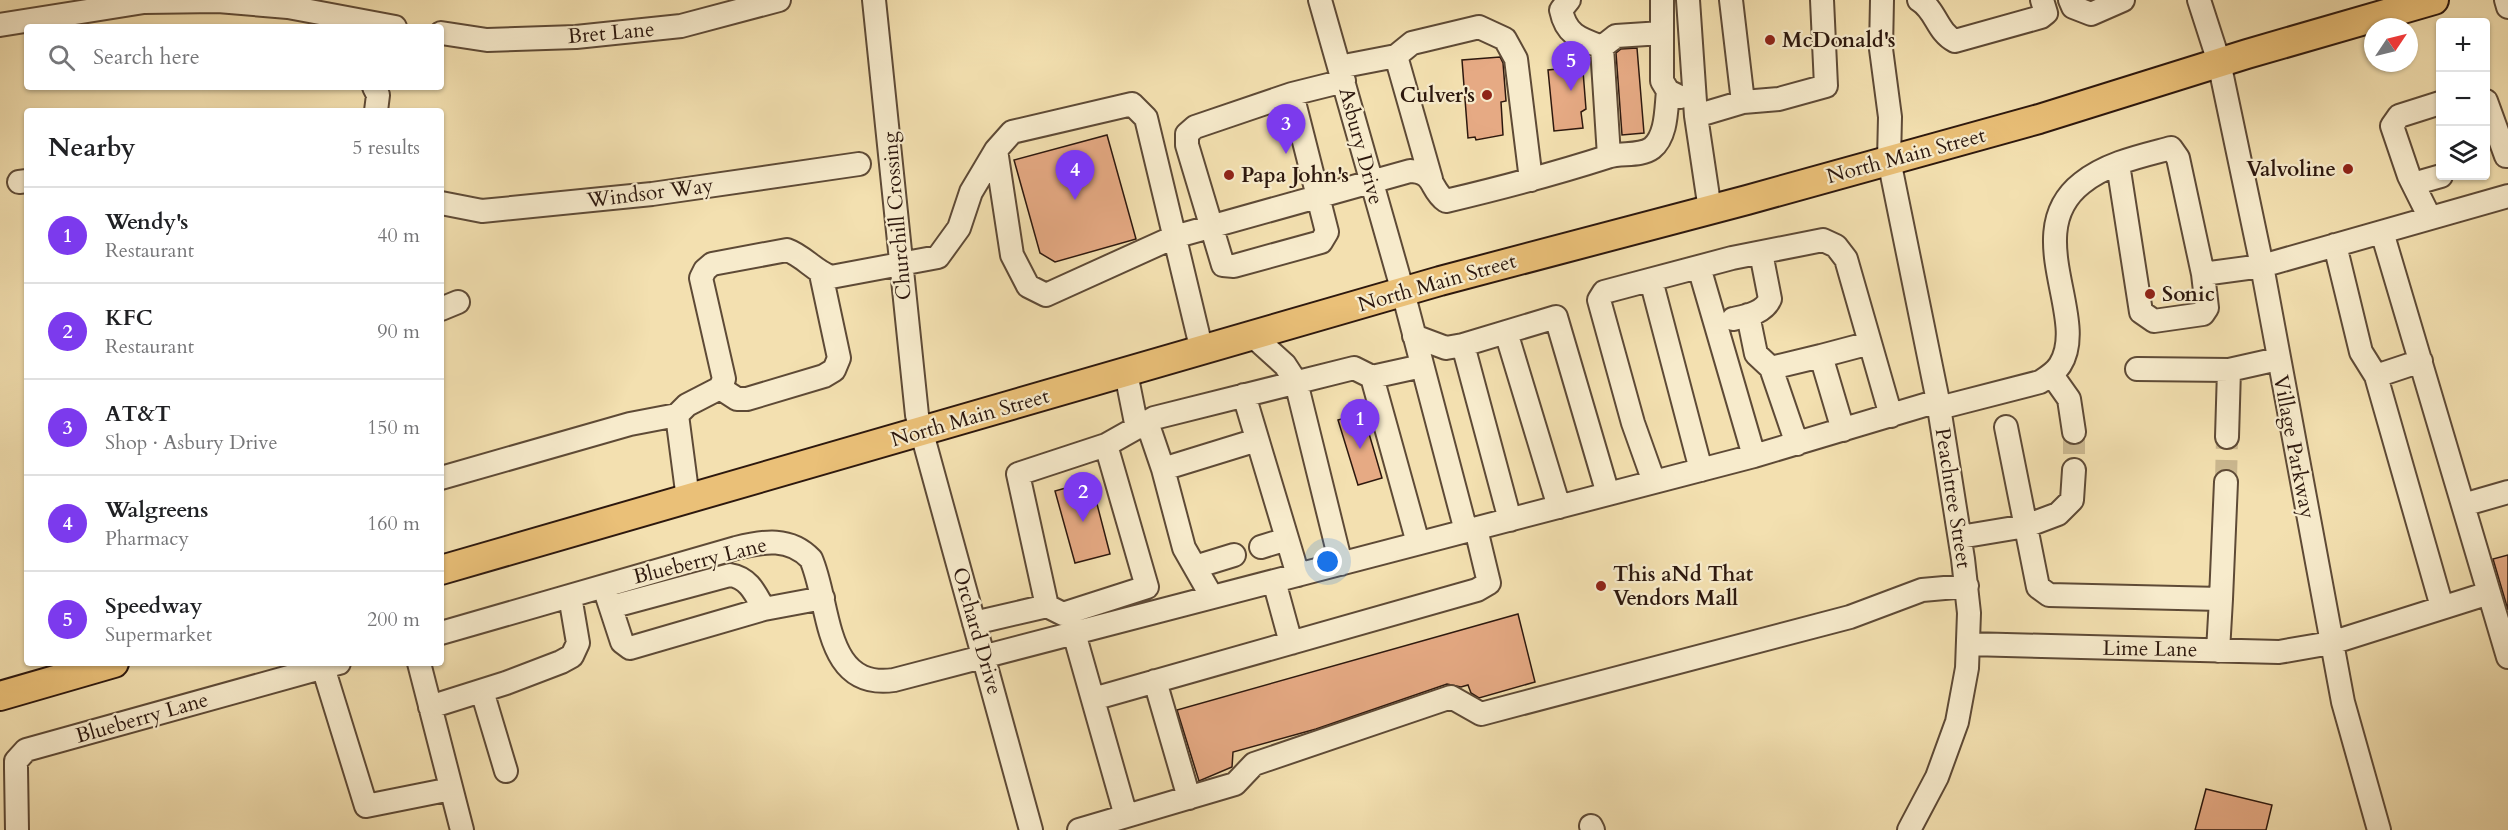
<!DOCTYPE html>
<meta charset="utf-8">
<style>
body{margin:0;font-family:Cardo,serif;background:#f2f2f2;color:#202124}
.controls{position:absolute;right:18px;top:18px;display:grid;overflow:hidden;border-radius:6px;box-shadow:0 2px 4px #0004}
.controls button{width:54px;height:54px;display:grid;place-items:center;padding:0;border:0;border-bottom:2px solid #e0e0e0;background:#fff;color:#202124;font:30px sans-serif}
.compass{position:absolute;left:2364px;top:18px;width:54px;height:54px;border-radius:50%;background:#fff;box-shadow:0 2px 4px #0004;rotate:55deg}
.you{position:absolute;left:1328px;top:562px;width:21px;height:21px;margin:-15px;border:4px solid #fff;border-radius:50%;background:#1a73e8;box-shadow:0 0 0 9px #1a73e833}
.badge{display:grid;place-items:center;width:39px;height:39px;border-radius:50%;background:#7c3aed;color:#fff;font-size:20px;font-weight:700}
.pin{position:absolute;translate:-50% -50px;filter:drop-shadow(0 2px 3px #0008)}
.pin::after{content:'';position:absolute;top:32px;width:21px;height:18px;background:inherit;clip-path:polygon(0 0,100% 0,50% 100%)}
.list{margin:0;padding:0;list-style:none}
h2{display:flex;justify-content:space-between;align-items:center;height:78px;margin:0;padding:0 24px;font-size:26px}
h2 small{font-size:20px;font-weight:400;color:#757577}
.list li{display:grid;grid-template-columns:39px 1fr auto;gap:18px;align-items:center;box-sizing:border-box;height:96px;padding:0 24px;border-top:2px solid #e0e0e0}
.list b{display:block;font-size:22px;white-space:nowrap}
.list p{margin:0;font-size:20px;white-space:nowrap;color:#757577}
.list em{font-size:20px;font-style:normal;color:#757577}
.icon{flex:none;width:33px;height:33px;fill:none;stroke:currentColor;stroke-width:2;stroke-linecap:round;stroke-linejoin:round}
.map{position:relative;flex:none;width:2508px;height:830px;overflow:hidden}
.search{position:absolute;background:#fff;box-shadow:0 2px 4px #0004;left:24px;top:24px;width:420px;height:66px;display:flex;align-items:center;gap:15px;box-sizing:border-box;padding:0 21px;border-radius:6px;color:#757577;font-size:22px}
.panel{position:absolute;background:#fff;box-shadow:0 2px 4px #0004;left:24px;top:108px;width:420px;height:558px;border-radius:6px}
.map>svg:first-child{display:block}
.building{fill:#e6aa84;stroke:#2d180e;stroke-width:1.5}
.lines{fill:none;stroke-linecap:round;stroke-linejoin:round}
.minor-tunnel{stroke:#cbb890;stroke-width:22;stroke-dasharray:22 11;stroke-linecap:butt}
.minor-casing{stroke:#5e4a36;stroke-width:26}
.major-casing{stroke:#2d180e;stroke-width:32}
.minor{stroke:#f7ebcc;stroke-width:22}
.major{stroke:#eac078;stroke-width:28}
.poi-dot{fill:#8f2418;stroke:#f7ebcc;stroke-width:2}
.labels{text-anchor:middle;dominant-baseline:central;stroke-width:4.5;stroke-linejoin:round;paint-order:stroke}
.street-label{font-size:21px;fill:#2d180e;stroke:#f7ebcc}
.poi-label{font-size:21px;font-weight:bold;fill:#2d180e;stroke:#f7ebcc;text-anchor:start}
</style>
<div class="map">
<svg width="2508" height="830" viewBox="0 0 2508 830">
<rect width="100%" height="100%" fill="#f3e0b0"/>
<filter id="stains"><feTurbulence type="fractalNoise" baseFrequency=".00333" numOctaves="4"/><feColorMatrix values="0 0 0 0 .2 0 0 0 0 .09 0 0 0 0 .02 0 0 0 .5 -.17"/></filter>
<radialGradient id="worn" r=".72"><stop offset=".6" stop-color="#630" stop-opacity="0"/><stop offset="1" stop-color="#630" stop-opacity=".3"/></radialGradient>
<path class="building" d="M1637,48L1644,133L1622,135L1616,53L1621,49Z
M1500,57L1503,63L1506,101L1501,102L1503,135L1476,140L1475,137L1468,138L1462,60Z
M1577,67L1578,71H1583L1586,109L1581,112L1583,128L1554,131L1548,70Z
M1107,135L1136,239L1055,262L1040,253L1014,160Z
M1363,413L1382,478L1358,485L1338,420Z
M1091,481L1110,554L1075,563L1055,491Z
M2508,555V610L2493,559Z
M1518,614L1535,682L1479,698L1471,693L1468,685L1461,687L1447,684L1316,729L1233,752L1232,767L1199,781L1177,710Z
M2206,789L2272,805L2266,830H2195Z"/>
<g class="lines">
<path class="minor-tunnel" d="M2074,432V470
M2226,482L2227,437"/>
<g class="minor-casing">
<path id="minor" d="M874,0L917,415L1031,830
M1320,0L1403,292L1466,531
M1569,0L1561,10C1566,35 1580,39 1602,47
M1662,0V81L1668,91L1680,97
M1688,0L1696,116L1710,210
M1731,0L1743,102
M1882,0L1881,49L1890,117L1889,160L1938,401L1963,559L1969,613L1967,668L1957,722L1937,777L1909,830
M1919,0C1936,10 1937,32 1955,41L2041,17L2046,13L2042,0
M2070,0L2073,7L2091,14L2123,0
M2199,0L2219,62L2262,266L2343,702L2379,830
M2506,0L2508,7
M0,25L144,2L218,1L288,7L395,27
M441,33L487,40L576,37L681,26L779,0
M1396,56L1412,43L1479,27L1505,39L1516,59L1531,180
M1339,67L1396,56L1431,179
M374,87L378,95L376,111
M1292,94L1327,232L1321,242L1234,266L1223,265L1187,145V134L1195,127L1292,94L1344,81
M2486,101L2506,156H2508
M1696,116L1743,102L1779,99L1826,86L1822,0
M996,150L1012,255L1028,286L1046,295L1174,237L1410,171C1436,172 1429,189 1446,201C1501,188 1554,174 1607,157C1620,152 1640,157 1652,148C1667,136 1666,109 1668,91
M1609,156L1602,47L1616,36L1662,33
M2118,164L2141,312L2154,321L2203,314L2207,308L2203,274
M19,182L27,181
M2413,184L2441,176
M441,203L482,211L652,194L859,164
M2430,218L2409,176L2392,126L2399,116L2440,103
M2382,232L2508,657
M2335,245L2361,352L2376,376
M1699,267L1754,456
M1651,280L1701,470
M441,309L458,302
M1748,315L1756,354L1771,368L1797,444
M1733,319C1746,316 1764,313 1770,299L1761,253
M1506,332L1559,507
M1253,336L1285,365L1296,382L1341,564
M1414,336L1446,348L1463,345
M1821,356L1870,343
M2421,361L2376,376L2442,607
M1771,368L1821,356L1843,430
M2137,369L2229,370L2278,359
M1126,373L1137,428
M2052,375L2069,399L2074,432
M1372,377L1422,366
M720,388L737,399H747L824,376L834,370L839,358L821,274
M1244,395L1298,575
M1939,408L2040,382C2048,377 2055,373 2060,365C2090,318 2019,232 2082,183C2107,163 2141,156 2171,148L2178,158L2203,274L2262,266L2508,196
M1147,422L1163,469L1184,548L1212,597
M2006,427L2038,587L2049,595L2221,599L2218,651
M2227,437L2229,370
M1163,469L1257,440
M441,478L630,424L677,415
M1654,482L1633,423L1599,300L1604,292L1732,258L1823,240L1836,246L1846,259L1891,416
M688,499L677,415L687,405L720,388L724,379L701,278L705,270L712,264L787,250C804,256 814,271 831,277L938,257L959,228L971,192L996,150L1012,132L1132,104L1146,118L1202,351
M2463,505L2508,492
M1510,520L1463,345L1556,317L1608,494
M1960,537L2026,526L2058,514L2072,500L2074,470
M1261,547L1287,539
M1195,567L1234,555
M1274,581L1291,643
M604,587L622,642L630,648L764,609L823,598
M2221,599L2226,482
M1047,606L1018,474L1106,445L1154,418L1354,368L1372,377L1418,543
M611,607L730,575C749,578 755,593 764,609
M974,623L1047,606L1063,614L1147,587L1106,445
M441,633L736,548C764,541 790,537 811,559C831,605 823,690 894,680L1754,456L1938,401
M1074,633L1126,816
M1969,644L2279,652L2331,643L2489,593
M419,663L462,830
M323,667L366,806L451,789
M1155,681L1189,798
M482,691L506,771
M1093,699L1477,590L1489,583L1476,529
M430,707L506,683L561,662L572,656L578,643L570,596
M1591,826L1593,830
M17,830L16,768V761L26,750L339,663
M1079,830L1235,784L1254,764L1451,697L1481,714L1850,617L1922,590L1967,586"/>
</g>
<g class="major-casing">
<path id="major" d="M441,570L1440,281L1747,200L2039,119L2247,54L2434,0
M0,696L114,663"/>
</g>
<use href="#minor" class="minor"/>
<use href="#major" class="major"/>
</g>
<g class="poi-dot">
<circle cx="1770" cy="40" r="6"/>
<circle cx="1487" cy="95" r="6"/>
<circle cx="2348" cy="169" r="6"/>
<circle cx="1229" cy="175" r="6"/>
<circle cx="2150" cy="294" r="6"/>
<circle cx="1601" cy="586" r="6"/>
</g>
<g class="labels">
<g class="street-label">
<text transform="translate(611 33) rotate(-5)">Bret Lane</text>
<text transform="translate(1361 146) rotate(75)">Asbury Drive</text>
<text transform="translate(1906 156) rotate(-15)">North Main Street</text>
<text transform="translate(650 193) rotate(-7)">Windsor Way</text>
<text transform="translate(897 216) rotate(-95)">Churchill Crossing</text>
<text transform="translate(1437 283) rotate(-16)">North Main Street</text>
<text transform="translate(970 418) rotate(-16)">North Main Street</text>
<text transform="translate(2294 447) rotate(79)">Village Parkway</text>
<text transform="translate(1953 498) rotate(81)">Peachtree Street</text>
<text transform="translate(700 561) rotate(-14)">Blueberry Lane</text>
<text transform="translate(977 631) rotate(74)">Orchard Drive</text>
<text transform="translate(2150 649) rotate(1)">Lime Lane</text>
<text transform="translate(142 718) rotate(-16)">Blueberry Lane</text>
</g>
<g class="poi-label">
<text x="1782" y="40">McDonald's</text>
<text x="1475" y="95" text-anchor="end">Culver's</text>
<text x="2336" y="169" text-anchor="end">Valvoline</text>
<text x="1241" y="175">Papa John's</text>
<text x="2162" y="294">Sonic</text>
<text x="1613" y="574">This aNd That<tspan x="1613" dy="24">Vendors Mall</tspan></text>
</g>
</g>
<rect width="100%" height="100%" filter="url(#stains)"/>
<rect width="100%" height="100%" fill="url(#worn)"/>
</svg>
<div class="controls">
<button>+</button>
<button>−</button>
<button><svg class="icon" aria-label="layers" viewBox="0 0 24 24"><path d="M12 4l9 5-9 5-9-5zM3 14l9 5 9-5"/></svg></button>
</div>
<svg class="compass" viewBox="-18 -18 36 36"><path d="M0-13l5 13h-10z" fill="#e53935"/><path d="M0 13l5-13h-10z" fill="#757577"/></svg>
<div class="you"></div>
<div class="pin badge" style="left:1360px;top:449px">1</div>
<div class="pin badge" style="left:1083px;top:522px">2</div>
<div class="pin badge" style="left:1286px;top:154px">3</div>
<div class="pin badge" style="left:1075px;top:200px">4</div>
<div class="pin badge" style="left:1571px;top:91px">5</div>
<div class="search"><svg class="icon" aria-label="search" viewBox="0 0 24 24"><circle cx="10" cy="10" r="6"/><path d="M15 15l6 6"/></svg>Search here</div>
<section class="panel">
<h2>Nearby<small>5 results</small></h2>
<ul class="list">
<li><span class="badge">1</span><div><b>Wendy's</b><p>Restaurant</p></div><em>40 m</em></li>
<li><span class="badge">2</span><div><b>KFC</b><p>Restaurant</p></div><em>90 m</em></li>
<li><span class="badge">3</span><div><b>AT&amp;T</b><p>Shop · Asbury Drive</p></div><em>150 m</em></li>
<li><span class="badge">4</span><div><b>Walgreens</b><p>Pharmacy</p></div><em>160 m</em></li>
<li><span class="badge">5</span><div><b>Speedway</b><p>Supermarket</p></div><em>200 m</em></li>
</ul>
</section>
</div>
